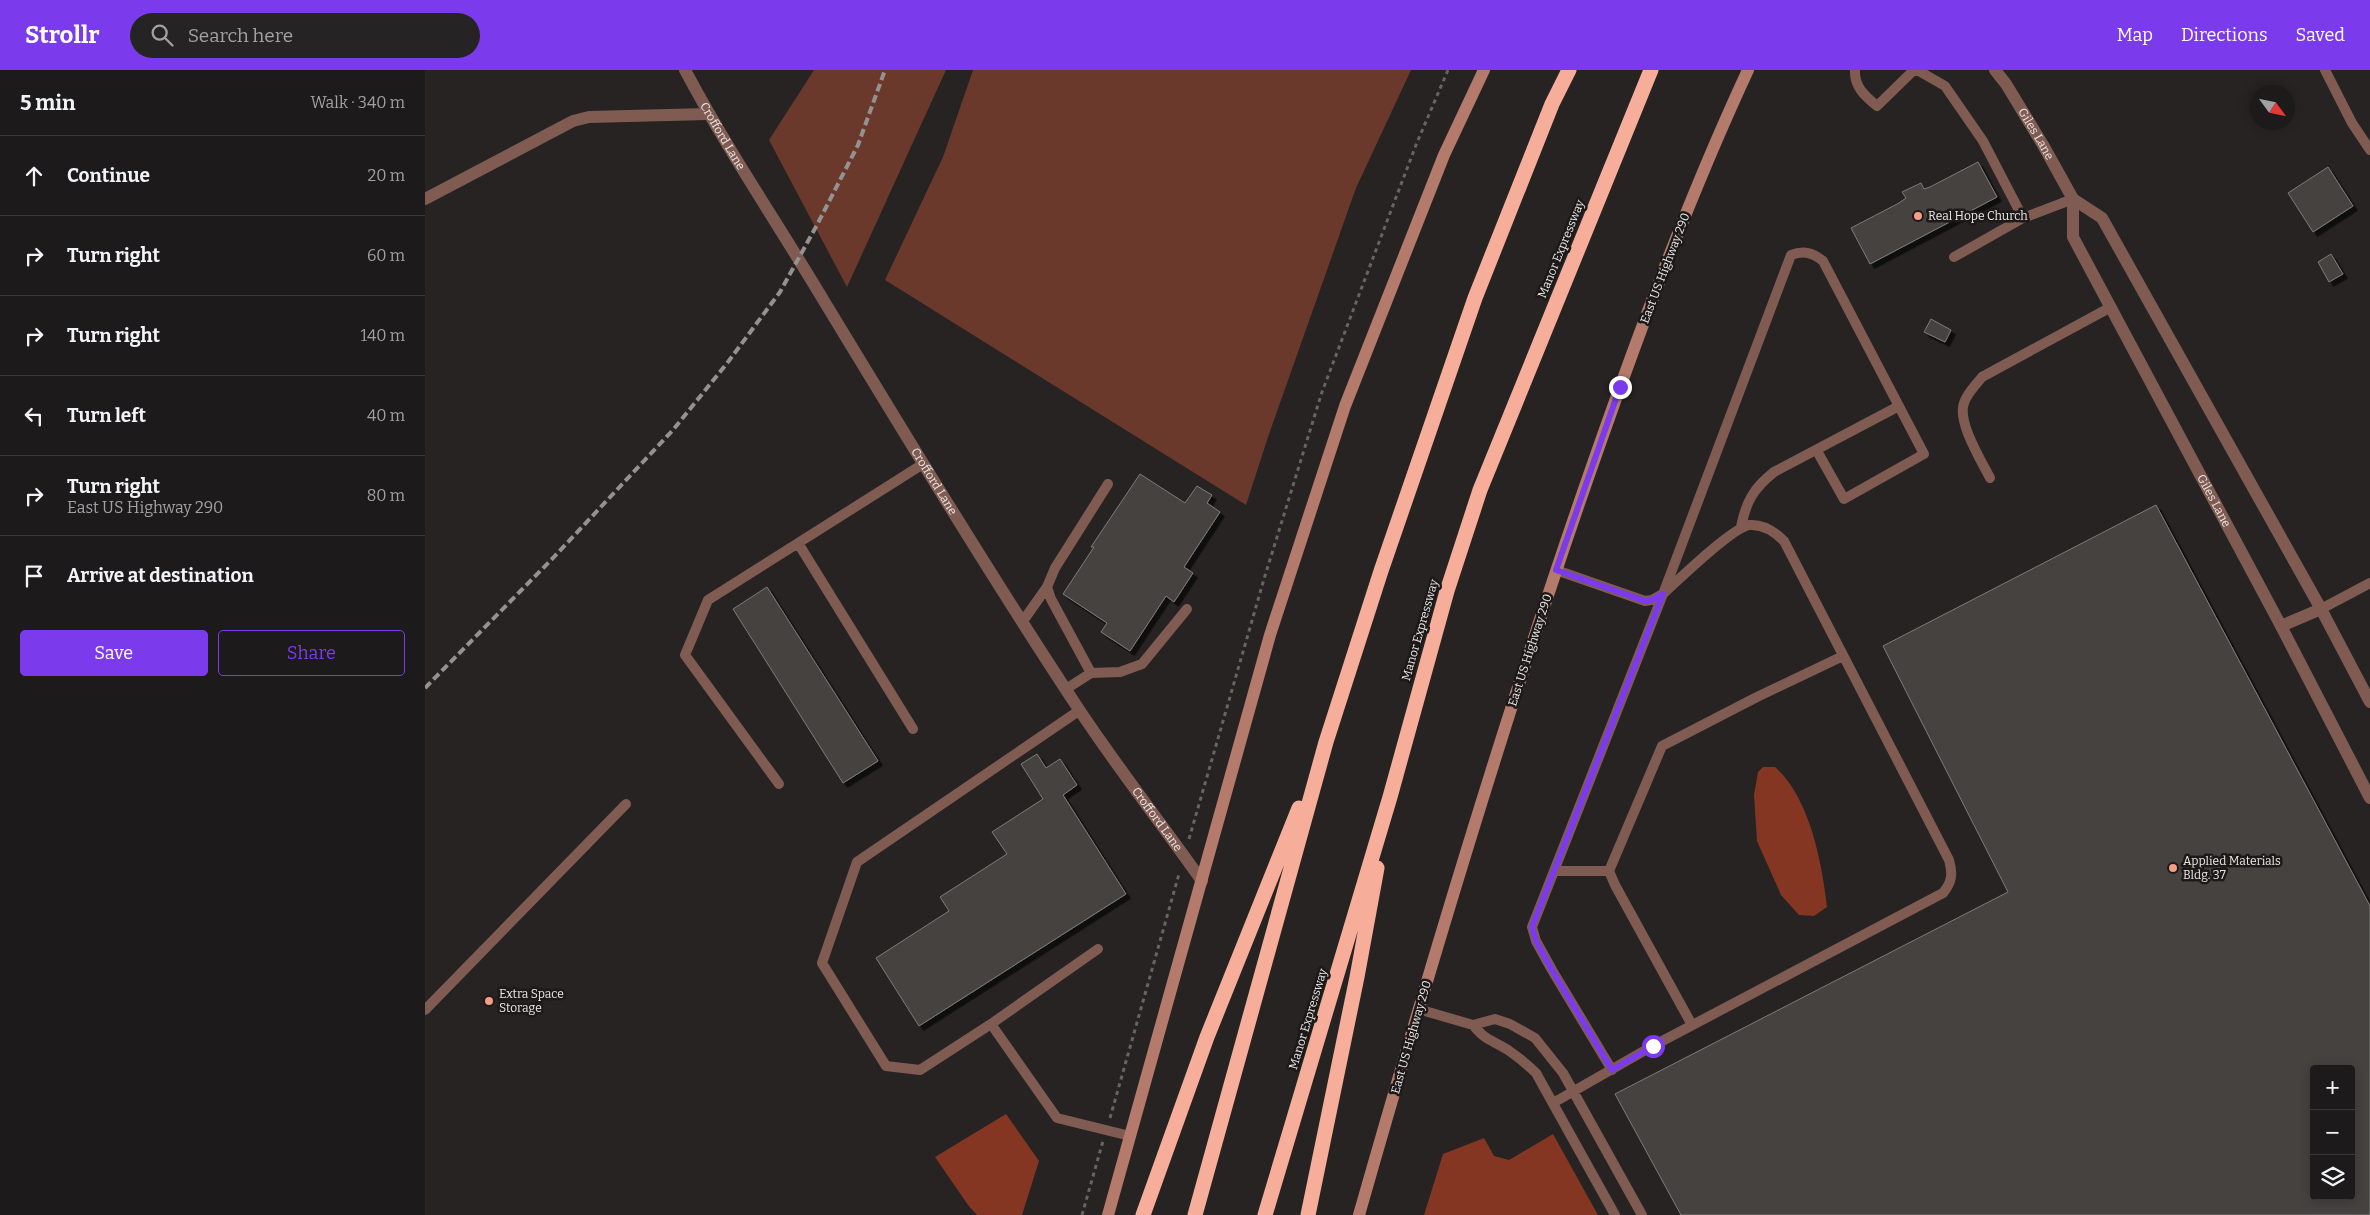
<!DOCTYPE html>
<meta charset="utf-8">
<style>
body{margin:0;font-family:Bitter,serif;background:#252323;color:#f1f3f6}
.controls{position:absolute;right:15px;bottom:15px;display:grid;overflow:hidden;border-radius:5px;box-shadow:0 2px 12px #0003}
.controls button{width:45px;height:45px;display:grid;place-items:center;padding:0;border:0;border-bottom:1px solid #3a3839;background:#1c1a1a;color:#f1f3f6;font:25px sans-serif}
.compass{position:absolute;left:1825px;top:15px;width:45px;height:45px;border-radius:50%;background:#1c1a1a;box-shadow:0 2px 12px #0003;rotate:123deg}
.stop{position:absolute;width:15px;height:15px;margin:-11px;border:4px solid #7c3aed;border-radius:50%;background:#fff}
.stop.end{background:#7c3aed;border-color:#fff;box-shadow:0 1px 5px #0008}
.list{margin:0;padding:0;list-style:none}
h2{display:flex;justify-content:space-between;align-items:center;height:65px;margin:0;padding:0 20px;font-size:21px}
h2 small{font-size:16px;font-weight:400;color:#a0a1a2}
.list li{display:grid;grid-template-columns:32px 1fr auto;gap:15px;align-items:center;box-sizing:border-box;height:80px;padding:0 20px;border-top:1px solid #3a3839}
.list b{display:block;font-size:19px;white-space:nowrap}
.list p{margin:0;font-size:16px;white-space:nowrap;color:#a0a1a2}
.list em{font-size:16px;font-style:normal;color:#a0a1a2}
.actions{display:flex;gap:10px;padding:15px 20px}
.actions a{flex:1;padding:11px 0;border:1px solid #7c3aed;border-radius:5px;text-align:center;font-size:18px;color:#7c3aed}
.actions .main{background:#7c3aed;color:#fff}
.icon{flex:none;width:28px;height:28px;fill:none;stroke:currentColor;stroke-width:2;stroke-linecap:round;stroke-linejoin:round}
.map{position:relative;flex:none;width:1945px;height:1145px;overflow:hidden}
header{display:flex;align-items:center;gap:30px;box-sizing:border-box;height:70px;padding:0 25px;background:#7c3aed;color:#fff}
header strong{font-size:24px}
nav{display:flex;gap:28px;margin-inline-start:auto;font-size:18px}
.search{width:350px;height:45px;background:#252323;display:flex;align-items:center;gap:12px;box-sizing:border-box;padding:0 18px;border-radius:28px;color:#a0a1a2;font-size:19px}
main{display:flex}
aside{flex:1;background:#1c1a1a}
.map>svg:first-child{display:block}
.green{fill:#6a392c}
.water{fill:#843622}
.building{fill:#454241;stroke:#7f7b7a;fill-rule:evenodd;filter:url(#shadow)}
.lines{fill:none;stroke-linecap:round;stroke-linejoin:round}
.path{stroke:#676463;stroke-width:3;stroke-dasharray:4 4;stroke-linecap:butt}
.service{stroke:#805b52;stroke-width:10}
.minor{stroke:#805b52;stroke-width:12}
.tertiary{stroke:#805b52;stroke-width:12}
.secondary{stroke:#b47a6b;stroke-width:12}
.motorway{stroke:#f6ad9a;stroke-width:15}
.rail{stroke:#949291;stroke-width:4;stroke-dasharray:8 4;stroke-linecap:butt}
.route{stroke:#7c3aed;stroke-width:6}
.poi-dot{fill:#f49e88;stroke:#1c1918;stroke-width:2}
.labels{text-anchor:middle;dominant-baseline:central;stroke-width:5;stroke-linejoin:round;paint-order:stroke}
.street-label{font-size:12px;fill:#eae8e7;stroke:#1c1918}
.poi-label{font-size:12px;fill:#eae8e7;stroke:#1c1918;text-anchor:start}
</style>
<header>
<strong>Strollr</strong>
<div class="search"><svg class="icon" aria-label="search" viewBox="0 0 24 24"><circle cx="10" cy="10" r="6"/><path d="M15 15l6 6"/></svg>Search here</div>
<nav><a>Map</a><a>Directions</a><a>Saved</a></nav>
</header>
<main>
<aside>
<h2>5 min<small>Walk · 340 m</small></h2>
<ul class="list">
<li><svg class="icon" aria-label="ahead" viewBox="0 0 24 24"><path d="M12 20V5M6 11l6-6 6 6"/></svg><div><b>Continue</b></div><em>20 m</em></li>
<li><svg class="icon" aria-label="right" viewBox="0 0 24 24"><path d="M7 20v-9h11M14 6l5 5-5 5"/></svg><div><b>Turn right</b></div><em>60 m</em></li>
<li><svg class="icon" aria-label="right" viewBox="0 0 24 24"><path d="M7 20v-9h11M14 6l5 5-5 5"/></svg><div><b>Turn right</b></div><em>140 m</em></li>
<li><svg class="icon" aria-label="left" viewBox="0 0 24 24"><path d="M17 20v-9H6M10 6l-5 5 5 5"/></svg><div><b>Turn left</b></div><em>40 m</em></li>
<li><svg class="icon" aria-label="right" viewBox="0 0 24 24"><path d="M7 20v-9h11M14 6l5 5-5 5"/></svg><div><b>Turn right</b><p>East US Highway 290</p></div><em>80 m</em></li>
<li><svg class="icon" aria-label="arrive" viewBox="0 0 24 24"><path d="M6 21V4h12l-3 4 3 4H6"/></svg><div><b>Arrive at destination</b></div></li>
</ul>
<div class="actions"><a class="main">Save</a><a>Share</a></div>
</aside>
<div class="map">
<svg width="1945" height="1145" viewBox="0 0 1945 1145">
<defs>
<filter id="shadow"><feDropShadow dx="4.5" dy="4.5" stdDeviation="0" flood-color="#0009"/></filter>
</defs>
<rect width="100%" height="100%" fill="#262322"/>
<path class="green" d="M389,0H521L422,217L344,70Z
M548,0H986L931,118L843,367L821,435L460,210L518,87Z"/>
<path class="water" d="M1338,697H1350C1385,728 1397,793 1402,837L1389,846L1374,845L1356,825L1332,771L1329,725L1333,702Z
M581,1044L614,1091L597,1145H552L543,1135L510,1087Z
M1128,1064L1173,1145H999L1018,1084L1059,1068L1069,1086L1084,1090Z"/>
<path class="building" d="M1553,92L1572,127L1445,194L1426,158L1474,133L1481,128L1477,122L1496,113L1499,119L1505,117Z
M1903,97L1928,136L1888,162L1863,123Z
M1906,184L1918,204L1904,212L1893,192Z
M1506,249L1526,260L1520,272L1499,262Z
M715,404L760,433L772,416L787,425L782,433L795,442L759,497L768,503L749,532L741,526L705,581L676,562L682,553L638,524L669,477H666Z
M1731,435L1945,836V1145H1256L1190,1024L1583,822L1458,576ZM1889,999H1926V1126H1889Z
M342,517L453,691L418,713L308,539Z
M612,684L621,698L635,689L652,715L638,725L701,824L494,956L451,888L524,841L515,827L582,784L567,762L618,729L596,694Z"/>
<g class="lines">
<path class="path" d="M764,769L839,509L897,322L991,75L1023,0
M685,1048L754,804
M657,1145L678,1071"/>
<path class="service" d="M1430,0C1429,17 1440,26 1452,36L1489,0
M1492,0L1520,16L1558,71L1598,148
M1900,0L1927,53L1945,80
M1529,187L1598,148L1648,129
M1565,408C1556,390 1532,352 1539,333C1542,323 1551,315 1557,307L1686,237
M1316,457C1321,431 1329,418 1349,402L1474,336
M373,473L488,659
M1896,539L1945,513
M598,551L622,517
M666,603L626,529L622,517L630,498L683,414
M641,619L666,603L695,602L717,594L762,539
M655,640L432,792L397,893L461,996L495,1000L566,954L632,1048L705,1066
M354,714L260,585L283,530L498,394
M1129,801H1184
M993,939L1048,955L1070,949L1085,954L1110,968L1138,1003L1217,1145
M0,940L201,734
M566,954L673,879
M1048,955C1062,972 1066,969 1083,980C1093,987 1102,994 1111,1003L1190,1145
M1267,955L1190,815L1184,801L1237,676L1332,627L1418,586
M1187,1000L1127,900L1111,871L1107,857L1238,524L1366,185C1379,180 1388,183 1398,191L1499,384L1419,429L1392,381
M1128,1033L1224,978L1518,823C1527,812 1528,804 1524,790L1359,471C1350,462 1339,454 1325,455C1309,456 1253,510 1238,524L1227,530L1220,531L1131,500"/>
<g class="minor">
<path id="s1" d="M260,0C303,81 355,157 402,236C484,371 566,506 653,638C692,697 736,753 777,811"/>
<path d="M0,129L148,51L164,47L283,44"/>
</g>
<g class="tertiary">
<path id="s2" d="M1570,0L1581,14L1618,75L1648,129V167L1856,556L1945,728"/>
<path d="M1648,129L1677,148L1896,539L1945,632"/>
<path d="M1856,556L1896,539"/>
</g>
<path class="secondary" d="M683,1145L845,565L920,336L1019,85L1059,0
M934,1145C1003,903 1075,662 1157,425C1207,281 1259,138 1323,0"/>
<path class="motorway" d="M718,1145L782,967L874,738
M770,1145L901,672L956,501L1050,228L1127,34L1144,0
M840,1145L965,727L1022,521L1055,420L1226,0
M883,1145L932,907L952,798"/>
<path class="rail" d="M0,618L128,488L248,360L303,292L355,222L393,153L433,75L460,0"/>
</g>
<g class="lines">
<path class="route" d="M1195,317L1131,500L1220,531L1227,530L1238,524L1107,857L1111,871L1127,900L1187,1000L1228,976"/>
</g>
<g class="poi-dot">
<circle cx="1493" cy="146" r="5"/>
<circle cx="1748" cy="798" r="5"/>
<circle cx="64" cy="931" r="5"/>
</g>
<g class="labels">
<g class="street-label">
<text stroke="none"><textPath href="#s2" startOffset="76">Giles Lane</textPath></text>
<text stroke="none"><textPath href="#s1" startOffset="76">Crofford Lane</textPath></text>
<text transform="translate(1136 179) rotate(-68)">Manor Expressway</text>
<text transform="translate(1240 198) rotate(-69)">East US Highway 290</text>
<text stroke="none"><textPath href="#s1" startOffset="481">Crofford Lane</textPath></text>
<text stroke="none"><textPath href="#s2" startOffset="488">Giles Lane</textPath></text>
<text transform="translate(995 560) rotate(-74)">Manor Expressway</text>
<text transform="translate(1105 580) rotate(-72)">East US Highway 290</text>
<text stroke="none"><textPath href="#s1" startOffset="886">Crofford Lane</textPath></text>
<text transform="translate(883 949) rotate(-73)">Manor Expressway</text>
<text transform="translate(986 967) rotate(-74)">East US Highway 290</text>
</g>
<g class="poi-label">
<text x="1503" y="146">Real Hope Church</text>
<text x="1758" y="791">Applied Materials<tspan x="1758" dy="14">Bldg. 37</tspan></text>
<text x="74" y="924">Extra Space<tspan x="74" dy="14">Storage</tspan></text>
</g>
</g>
</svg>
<div class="controls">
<button>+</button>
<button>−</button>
<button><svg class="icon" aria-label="layers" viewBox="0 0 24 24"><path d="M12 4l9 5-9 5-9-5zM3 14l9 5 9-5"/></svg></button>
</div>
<svg class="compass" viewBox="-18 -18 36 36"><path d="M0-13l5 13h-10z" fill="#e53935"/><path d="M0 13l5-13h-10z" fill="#a0a1a2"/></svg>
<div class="stop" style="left:1228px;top:976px"></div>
<div class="stop end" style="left:1195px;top:317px"></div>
</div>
</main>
